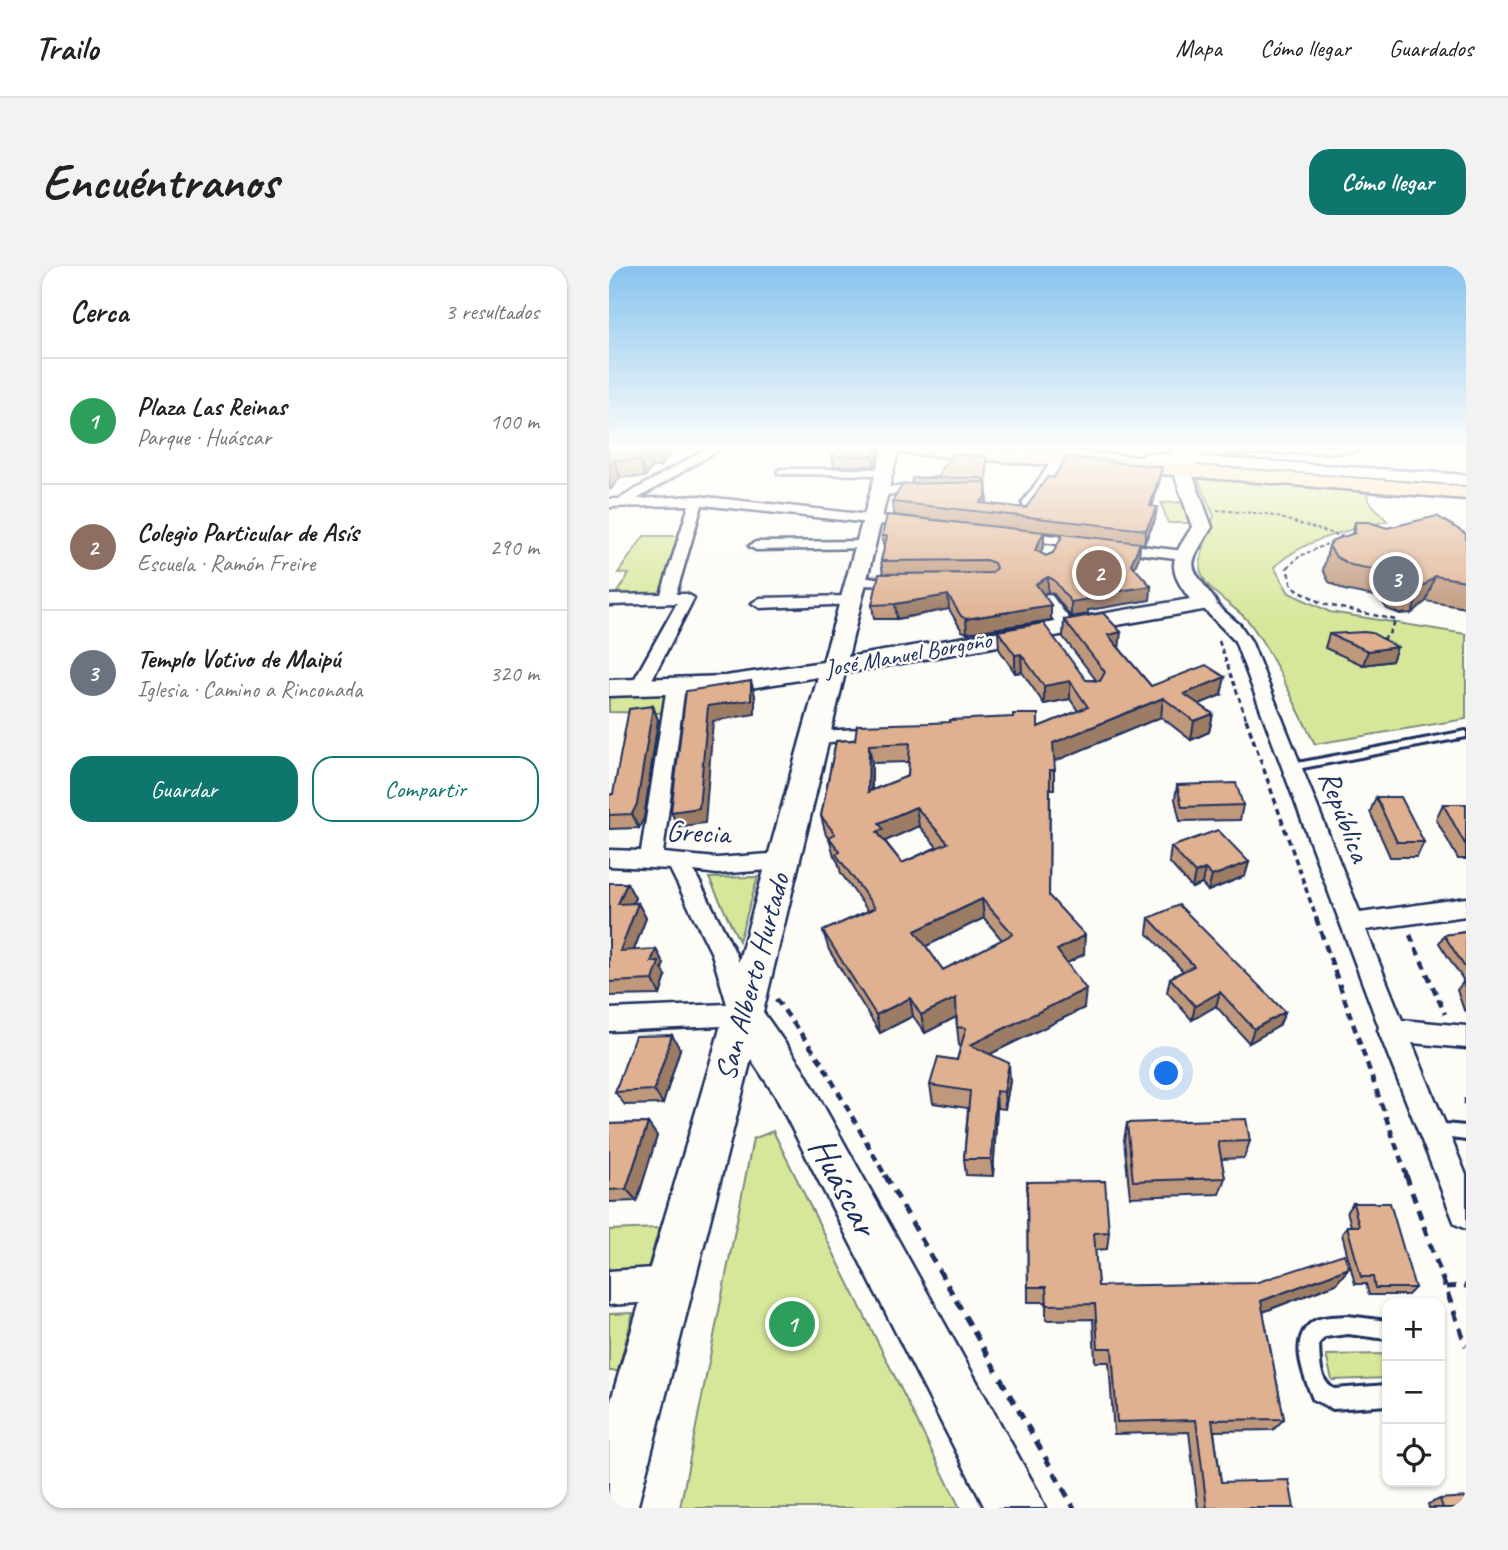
<!DOCTYPE html>
<html lang="es">
<meta charset="utf-8">
<style>
body{margin:0;font-family:Caveat,sans-serif;background:#f2f2f2;color:#222}
.controls{position:absolute;right:21px;bottom:21px;display:grid;overflow:hidden;border-radius:14px;box-shadow:0 2px 5px #0004}
.controls button{width:63px;height:63px;display:grid;place-items:center;padding:0;border:0;border-bottom:2px solid #e0e0e0;background:#fff;color:#222;font:35px sans-serif}
.you{position:absolute;left:558px;top:808px;width:24px;height:24px;margin:-18px;border:5px solid #fff;border-radius:50%;background:#1a73e8;box-shadow:0 0 0 10px #1a73e833}
.badge{display:grid;place-items:center;width:46px;height:46px;border-radius:50%;background:#0f766e;color:#fff;font-size:23px;font-weight:700}
.pin{position:absolute;translate:-50% -50%;border:4px solid #fff;box-shadow:0 2px 7px #0006}
.list{margin:0;padding:0;list-style:none}
h2{display:flex;justify-content:space-between;align-items:center;height:91px;margin:0;padding:0 28px;font-size:30px}
h2 small{font-size:23px;font-weight:400;color:#767676}
.list li{display:grid;grid-template-columns:46px 1fr auto;gap:21px;align-items:center;box-sizing:border-box;height:126px;padding:0 28px;border-top:2px solid #e0e0e0}
.list b{display:block;font-size:26px;white-space:nowrap}
.list p{margin:0;font-size:23px;white-space:nowrap;color:#767676}
.list em{font-size:23px;font-style:normal;color:#767676}
.actions{display:flex;gap:14px;padding:21px 28px}
.actions a{flex:1;padding:16px 0;border:2px solid #0f766e;border-radius:21px;text-align:center;font-size:24px;color:#0f766e}
.actions .main{background:#0f766e;color:#fff}
.icon{flex:none;width:38px;height:38px;fill:none;stroke:currentColor;stroke-width:2;stroke-linecap:round;stroke-linejoin:round}
.map{position:relative;flex:none;width:857px;height:1242px;overflow:hidden;border-radius:21px}
header{display:flex;align-items:center;gap:42px;box-sizing:border-box;height:98px;padding:0 35px;background:#fff;border-bottom:2px solid #e0e0e0}
header strong{font-size:33px}
nav{display:flex;gap:38px;margin-inline-start:auto;font-size:24px}
.intro{display:flex;align-items:center;justify-content:space-between;box-sizing:border-box;height:168px;padding:0 42px}
h1{margin:0;font-size:49px}
.button{padding:18px 32px;border-radius:21px;background:#0f766e;color:#fff;font-size:24px;font-weight:700}
main{display:flex;gap:42px;padding:0 42px}
aside{flex:1;background:#fff;border-radius:21px;box-shadow:0 2px 5px #0004}
.map>svg:first-child{display:block}
.green{fill:#d7e79a;stroke:#798b7c;stroke-width:2}
.lines{fill:none;stroke-linecap:round;stroke-linejoin:round}
.lane-casing{stroke:#1b2f5e;stroke-width:6}
.street-casing{stroke:#1b2f5e;stroke-width:5}
.secondary-casing{stroke:#1b2f5e;stroke-width:5}
.primary-casing{stroke:#1b2f5e;stroke-width:5}
.path-far4{stroke:#1b2f5e;stroke-width:2;stroke-dasharray:3.5 2.5;stroke-linecap:butt}
.path-far3{stroke:#1b2f5e;stroke-width:2.5;stroke-dasharray:5 3.5;stroke-linecap:butt}
.path-far2{stroke:#1b2f5e;stroke-width:3.5;stroke-dasharray:6 4.5;stroke-linecap:butt}
.path-far1{stroke:#1b2f5e;stroke-width:4.5;stroke-dasharray:8 6;stroke-linecap:butt}
.path{stroke:#1b2f5e;stroke-width:5;stroke-dasharray:10 8;stroke-linecap:butt}
.lane{fill:#fdfcf7;fill-rule:evenodd}
.street{fill:#fdfcf7;fill-rule:evenodd}
.secondary{fill:#fdfcf7;fill-rule:evenodd}
.primary{fill:#fcdcac;fill-rule:evenodd}
.wall{fill:#c0987c;stroke:#1b2f5e;stroke-width:2;fill-rule:evenodd}
.shaded-wall{fill:#9c7c65;stroke:#1b2f5e;stroke-width:2}
.building{fill:#dfb190;stroke:#1b2f5e;stroke-width:2;fill-rule:evenodd}
.labels{text-anchor:middle;dominant-baseline:central;stroke-width:5;stroke-linejoin:round;paint-order:stroke}
.far-street-label{font-size:24px;fill:#1b2f5e;stroke:#fdfcf7}
.street-label{font-size:30px;fill:#1b2f5e;stroke:#fdfcf7}
.near-street-label{font-size:37px;fill:#1b2f5e;stroke:#fdfcf7}
</style>
<header>
<strong>Trailo</strong>
<nav><a>Mapa</a><a>Cómo llegar</a><a>Guardados</a></nav>
</header>
<div class="intro"><h1>Encuéntranos</h1><a class="button">Cómo llegar</a></div>
<main>
<aside>
<h2>Cerca<small>3 resultados</small></h2>
<ul class="list">
<li><span class="badge" style="background:#2e9e5b">1</span><div><b>Plaza Las Reinas</b><p>Parque · Huáscar</p></div><em>100 m</em></li>
<li><span class="badge" style="background:#8d6e63">2</span><div><b>Colegio Particular de Asís</b><p>Escuela · Ramón Freire</p></div><em>290 m</em></li>
<li><span class="badge" style="background:#6b7280">3</span><div><b>Templo Votivo de Maipú</b><p>Iglesia · Camino a Rinconada</p></div><em>320 m</em></li>
</ul>
<div class="actions"><a class="main">Guardar</a><a>Compartir</a></div>
</aside>
<div class="map">
<svg width="857" height="1242" viewBox="0 0 857 1242">
<rect width="100%" height="100%" fill="#fdfcf7"/>
<filter id="ink" filterUnits="userSpaceOnUse"><feTurbulence type="fractalNoise" baseFrequency=".0143" numOctaves="2"/><feDisplacementMap in="SourceGraphic" scale="14" xChannelSelector="R" yChannelSelector="G"/><feConvolveMatrix kernelMatrix="1 2 1 2 8 2 1 2 1" color-interpolation-filters="sRGB"/></filter>
<g filter="url(#ink)">
<path class="green" d="M587,209L756,223L760,235L778,255C737,265 696,272 665,301L680,327L721,346L857,368V453L706,478C685,438 667,392 640,356C626,339 599,328 592,306C588,294 601,263 605,250Z
M577,236L585,257H559L552,237Z
M35,270H70L63,303L52,330L5,331L20,308L9,307Z
M57,428L52,447L0,446V429Z
M149,611L130,675L100,612Z
M164,865L351,1242H71L144,873Z
M50,962L36,1012L0,1014V964Z
M24,1047L9,1105H0V1048Z
M778,1088V1112L723,1114L717,1089Z"/>
<g class="lines">
<g class="lane-casing">
<path id="lane" d="M371,181H401L567,194L570,196L567,198Z
M857,465V471L683,504L678,501L683,498Z
M824,857L857,860V874L818,869L816,864L818,859Z
M739,1050L778,1055V1073L739,1068L716,1071L710,1077C711,1093 709,1114 725,1123L778,1119V1139L724,1143L704,1133C695,1110 678,1072 705,1055C714,1050 729,1051 739,1050Z"/>
</g>
<g class="street-casing">
<path id="street" d="M100,181H114L28,233L88,230L307,254L313,258L307,262L93,239L67,328H78L85,332L39,421L36,425H24L21,421L68,337L0,339V329L52,328L80,239L0,241V233H10Z
M444,194L454,196L423,240H415L413,237Z
M173,203H276L282,206L276,209L169,208V204Z
M320,220L326,224L324,227L271,229L265,225L271,221Z
M404,265L575,285L582,289L575,293L399,272L397,269Z
M256,275L263,279L261,282L147,284L140,280L147,276Z
M246,312H299L306,316L299,320L241,319L239,316Z
M438,328L443,330L464,358L466,361L464,364H452L430,333Z
M241,330L249,335L246,338L151,342L143,337L151,332Z
M597,332L602,334L631,359L642,375L751,647L857,632V650L757,664L793,754L857,760V782L803,777L857,909V963L846,958L769,764L770,761L626,375L589,337Z
M67,415L76,420L54,587L108,592L174,587L182,590L185,595L182,600L174,603L108,608L85,605L127,688L147,748L143,756L134,759L0,765V743L118,738L103,688L61,603L0,600V584L32,585L58,420Z
M276,462L285,468L283,472L206,477L197,471L206,465Z
M59,1001L71,1006L76,1018L71,1030L59,1035L0,1039V1005Z"/>
</g>
<g class="secondary-casing">
<path id="secondary" d="M274,181H290L239,391L581,333C556,301 563,292 583,261L566,210L570,197L535,193L533,190L535,187L857,209V219L587,198L584,210L603,261C575,306 580,296 608,337L605,342L236,407L154,746L194,803L427,1222L436,1242H376L166,829L142,793L29,1239L28,1242H0V1141L103,791L209,411L116,426L0,430V414L116,410L214,396Z"/>
</g>
<g class="primary-casing">
<path id="primary" d="M271,181H351L857,221V233L280,186Z
M575,181H754L745,186L623,188L571,192L562,187L565,183Z"/>
</g>
<path class="path-far4" d="M608,244L658,248L735,271
M679,301L691,290L727,274"/>
<path class="path-far3" d="M681,299L678,302L683,320L714,338L787,354L779,370L772,374
M610,375L638,455"/>
<path class="path-far2" d="M637,453L708,654"/>
<path class="path-far1" d="M707,652L798,911
M801,669L836,748
M167,733L213,797L277,911
M857,832V839"/>
<path class="path" d="M276,909L465,1242
M797,909L857,1080
M837,1021L857,1020"/>
<use href="#lane" class="lane"/>
<use href="#street" class="street"/>
<use href="#secondary" class="secondary"/>
<use href="#primary" class="primary"/>
</g>
<path class="wall" d="M0,181H66L51,201H43L36,211H11L2,223H0Z
M232,181H270V185L266,200H225L223,190Z
M467,181H487L485,185L467,184Z
M378,191L377,238L417,242L551,213L543,241L546,254L535,278L531,277L530,291L525,302L542,320L541,334L479,344V348L462,351L445,328L439,326L434,328L442,339V354L358,367L353,365L340,343L288,353H265L263,339L274,308L272,295L275,283L273,270L359,258L285,249L283,236L303,218V212L330,211ZM435,266L454,268L444,287L437,290L431,287L435,279Z
M746,256L778,262L857,268V342L817,335L803,347L791,348L778,343L770,331L735,324L720,316L714,304L720,280L743,268Z
M455,354L510,382L542,420L612,429L590,438L604,448L600,466L582,474L552,451L445,495V523H441L440,630L475,688L458,697L475,742L381,788L401,815L396,843L388,842L384,910L357,909L355,893L359,842L324,837L321,819L348,794L352,779H350L347,751L316,767L304,750L271,767L220,684L214,665L259,645L232,607L229,596L225,590L221,575L217,569L212,550L227,475L429,461L469,445L461,433L435,438L413,406L406,407L390,383L389,365L477,414H487L454,371ZM300,496L299,510L263,524V497ZM310,560L328,581L293,597L276,575ZM375,652L393,674L334,704L317,680Z
M720,368L788,381L783,395L754,399L716,382Z
M44,440L49,454L35,552L30,562L0,563V529L4,528Z
M568,519L634,539L631,554L571,555L566,533Z
M767,531L815,576L808,591H781L761,546Z
M834,538H857V593H849L827,553Z
M562,581L640,596L636,610L599,625L593,618L583,622L560,596Z
M0,617H18L26,632L23,638L29,637L37,652L25,684L55,698L53,702L57,710L51,729L0,730Z
M540,652L676,746L670,760L640,777L607,740L583,754L558,726L561,712L574,705L538,667Z
M857,666V745L855,744L848,724L855,715L830,677L835,669Z
M71,783L54,838L16,839L6,826Z
M39,857L48,870L28,935L0,936V858Z
M518,857L641,875L635,892L612,893L616,912L610,928L521,931L515,874Z
M418,916L500,966L498,983L486,984L489,1020L727,1018L654,1046L675,1153L664,1164L605,1165L612,1216L685,1242H589L580,1166L505,1168L500,1096H486L484,1053L437,1054V1036H419Z
M744,937L806,1022L799,1029H760L757,1018H746L733,968L738,960H742L738,945Z
M831,1233L857,1242H820L819,1238Z"/>
<path class="shaded-wall" d="M48,181H66L51,201L45,184Z
M267,181H270V185L266,200L264,190Z
M38,184L43,201L36,211L31,194Z
M5,194L11,211L2,223L0,218V200Z
M553,201L551,213L539,253L541,240Z
M377,216L378,229L377,243L371,237Z
M548,241L546,254L535,278L537,264Z
M435,266V279L426,298V284Z
M531,277L530,291L521,312L522,298Z
M826,310L817,335L803,347L812,322Z
M439,311V326L427,332V318Z
M542,320L541,334L479,344V348L462,351V336L477,330Z
M339,329L340,343L288,353L286,338Z
M442,339V354L358,367L357,353Z
M512,366L510,384L499,369Z
M788,381L783,395L754,399L759,385Z
M412,388L413,406L406,407V389Z
M616,411L612,429L572,446L575,428Z
M142,415L146,429V448L104,455L96,557L69,561L62,546L99,440Z
M461,415V433L435,438V420Z
M554,432L552,451L444,496V477Z
M44,440L49,454L35,552L30,562L23,548Z
M604,448L600,466L582,474L585,455Z
M260,479L263,497L262,544L259,526Z
M307,541L310,560L276,575L278,582L268,566L270,557Z
M640,596L636,610L599,625L603,610Z
M596,603L593,618L583,622L586,607Z
M18,617L26,632L17,653L9,638Z
M373,633L375,652L309,684L306,665Z
M29,637L37,652L19,699L11,685Z
M476,669L475,688L447,703L448,684Z
M47,683L55,698L53,702L57,710L51,729L44,714L42,696Z
M477,723L475,742L363,797L361,779Z
M611,726L607,740L583,754L586,740Z
M301,732L304,750L271,767L267,749Z
M347,732L349,750L316,767L312,749Z
M676,746L670,760L640,777L645,763Z
M63,769L71,783L54,838L45,824Z
M400,797L401,815L396,843L395,826Z
M387,825L388,842L384,910L382,893Z
M39,857L48,870L28,935L17,923Z
M740,1002L727,1018L643,1050L652,1035Z"/>
<path class="building" d="M0,181H48L45,184H38L31,194H5L0,200Z
M232,181H267L264,190H223Z
M344,188L378,191L377,215L372,212H303L330,211L331,205Z
M457,191L553,201L541,240L548,241L537,264L283,236L294,218L377,216V230L371,237L417,242L438,211L445,212Z
M278,249L435,266L426,284L437,290L444,287L454,268L531,277L522,298L542,320L477,330L480,333L462,336L445,314L439,311L427,318L442,339L357,353L352,350L339,329L286,338L263,339L270,308L382,307L387,302L385,297L377,294L272,295L278,270H273Z
M828,250L857,268V315L826,310L812,322H800L786,317L778,306L742,299L727,291L720,280L724,274L746,267V256H760L778,262Z
M494,347L512,366L499,369L542,420L597,399L616,411L575,428L604,448L585,455L554,432L444,477L446,504H441L440,630L476,669L448,684L477,723L361,779L400,797L395,826L387,825L382,893H355L361,825L321,819L329,791L348,794L357,762L348,761L347,732L312,749L301,732L267,749L214,665L266,642L227,588L231,586L220,571L226,568L212,550L227,475L246,474L248,459L321,457L341,456V454L404,451V448H429V461L479,441L461,415L435,420L412,388L406,389L389,365L434,357L477,414L491,415L496,406L455,354ZM301,477L299,510L259,526L260,479ZM307,541L339,577L293,597L268,566L274,563L270,557ZM373,633L404,668L334,704L306,665Z
M755,366L763,367L788,381L759,385L720,368Z
M142,415V434L99,440L90,542L62,546L77,425Z
M44,440L28,538L23,548L0,549V529L4,528L20,443Z
M627,517L634,539L573,541L568,519Z
M767,531H792L815,576H788Z
M834,538H857V578H856Z
M609,564L640,596L603,610L596,603L586,607L562,581Z
M0,617H18L9,638L29,637L11,685L47,683L42,696H50L44,714L0,716Z
M570,639L676,746L645,763L611,726L586,740L561,712L585,700L540,652Z
M857,666V703L835,669Z
M854,715L857,716V726Z
M63,769L45,824L6,826L26,770Z
M637,853L641,875L609,876L616,912L524,915L518,857Z
M39,857L17,923L0,924V858Z
M496,915L500,966L485,967L489,1020L646,1017L735,988L740,1002L652,1035L675,1153L603,1154L612,1216L680,1214L685,1242H598L587,1154L508,1156L503,1082H489L486,1038L438,1039L437,1021H419L418,916Z
M744,937H781L806,1022H766L764,1011H752L738,960H750Z
M857,1231V1242H834L831,1233Z"/>
</g>
<linearGradient id="sky" x2="0" y2="1"><stop stop-color="#87c3ee"/><stop offset="0.51" stop-color="#fefefb"/><stop offset="1" stop-color="#fefefb" stop-opacity="0"/></linearGradient>
<rect width="857" height="355" fill="url(#sky)"/>
<g class="labels">
<g class="far-street-label">
<text transform="translate(299 388) rotate(-10)">José Manuel Borgoño</text>
</g>
<g class="street-label">
<text transform="translate(736 550) rotate(69)">República</text>
<text transform="translate(89 566) rotate(3)">Grecia</text>
<text transform="translate(143 711) rotate(-75)">San Alberto Hurtado</text>
</g>
<g class="near-street-label">
<text transform="translate(235 920) rotate(62)">Huáscar</text>
</g>
</g>
</svg>
<div class="controls">
<button>+</button>
<button>−</button>
<button><svg class="icon" aria-label="locate" viewBox="0 0 24 24"><circle cx="12" cy="12" r="6"/><path d="M12 2v4M12 18v4M2 12h4M18 12h4"/></svg></button>
</div>
<div class="you"></div>
<div class="pin badge" style="left:183px;top:1058px;background:#2e9e5b">1</div>
<div class="pin badge" style="left:490px;top:307px;background:#8d6e63">2</div>
<div class="pin badge" style="left:787px;top:313px;background:#6b7280">3</div>
</div>
</main>
